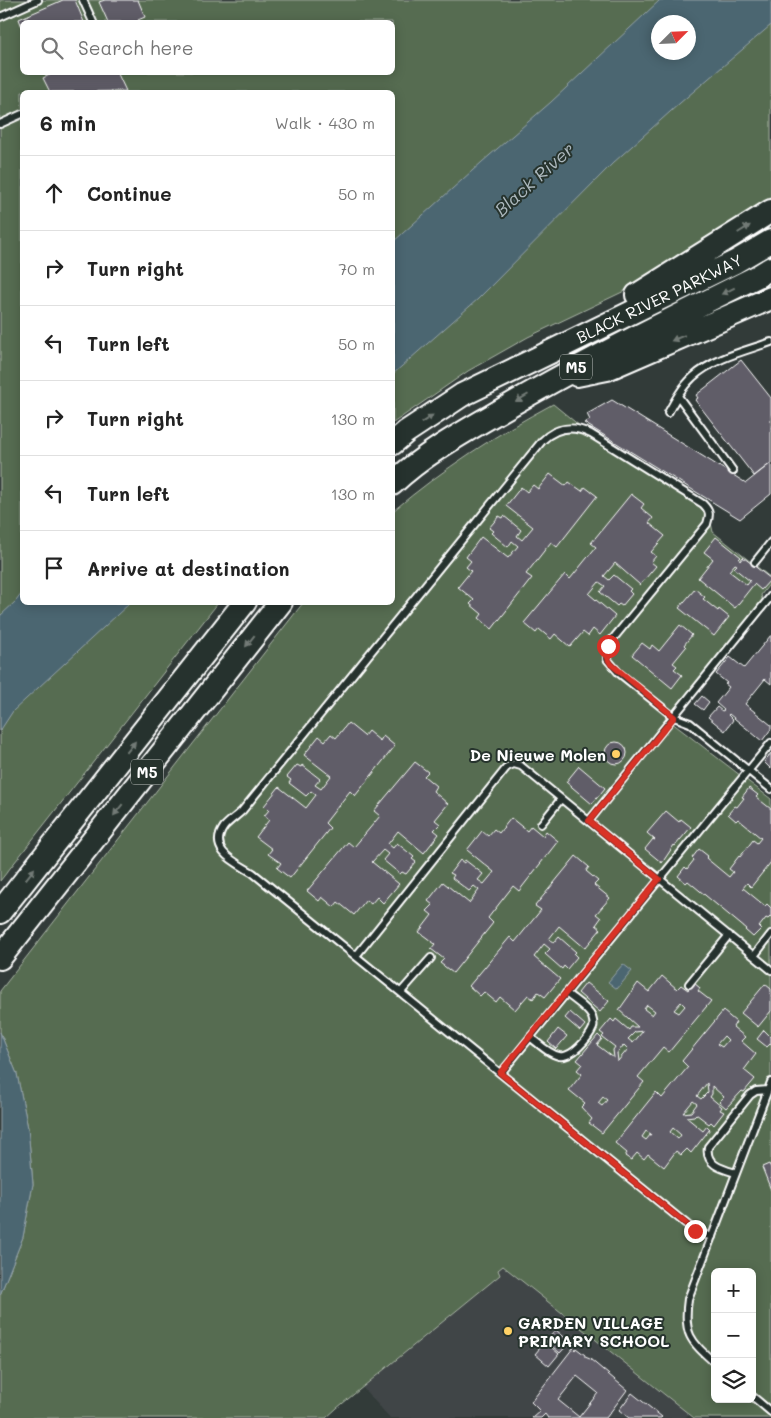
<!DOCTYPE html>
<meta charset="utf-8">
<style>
body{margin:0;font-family:Mali,sans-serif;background:#f2f2f2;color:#222}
.controls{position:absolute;right:15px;bottom:15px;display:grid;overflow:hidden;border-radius:8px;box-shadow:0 2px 12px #0003}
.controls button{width:45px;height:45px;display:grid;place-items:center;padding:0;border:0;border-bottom:1px solid #e0e0e0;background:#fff;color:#222;font:25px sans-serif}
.compass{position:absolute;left:651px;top:15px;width:45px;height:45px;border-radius:50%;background:#fff;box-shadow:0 2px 12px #0003;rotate:66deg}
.stop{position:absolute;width:15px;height:15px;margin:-11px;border:4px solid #d93025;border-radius:50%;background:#fff}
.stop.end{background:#d93025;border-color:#fff;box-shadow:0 1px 5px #0008}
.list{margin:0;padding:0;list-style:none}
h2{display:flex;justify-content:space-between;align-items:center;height:65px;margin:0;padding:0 20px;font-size:21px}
h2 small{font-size:16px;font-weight:400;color:#767676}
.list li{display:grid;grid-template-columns:32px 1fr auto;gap:15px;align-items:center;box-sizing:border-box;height:75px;padding:0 20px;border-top:1px solid #e0e0e0}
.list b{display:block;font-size:19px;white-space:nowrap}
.list em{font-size:16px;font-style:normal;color:#767676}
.icon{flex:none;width:28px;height:28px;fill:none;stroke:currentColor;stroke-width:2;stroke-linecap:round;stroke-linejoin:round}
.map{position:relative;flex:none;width:771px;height:1418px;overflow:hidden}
.search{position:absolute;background:#fff;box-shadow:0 2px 12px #0003;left:20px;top:20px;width:375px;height:55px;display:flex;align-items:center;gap:12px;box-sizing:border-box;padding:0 18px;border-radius:8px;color:#767676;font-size:19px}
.panel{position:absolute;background:#fff;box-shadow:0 2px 12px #0003;left:20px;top:90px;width:375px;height:515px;border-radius:8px}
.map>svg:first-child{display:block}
.built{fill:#404547}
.green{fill:#576c51;stroke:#abb6a8;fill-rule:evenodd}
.water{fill:#4c6671;stroke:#94a3aa;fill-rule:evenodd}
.building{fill:#605d68;stroke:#fff;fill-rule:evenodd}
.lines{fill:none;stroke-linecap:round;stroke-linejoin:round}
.service-casing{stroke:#fff;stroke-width:10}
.motorway-casing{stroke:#fff;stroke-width:26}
.service{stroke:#26332d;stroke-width:6}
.motorway{stroke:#26332d;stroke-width:22}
.oneway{fill:#727a76}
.route{stroke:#d93025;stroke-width:6}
.poi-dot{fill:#ffd166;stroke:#26332d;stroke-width:2}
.labels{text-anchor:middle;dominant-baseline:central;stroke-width:4;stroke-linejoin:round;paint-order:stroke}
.shield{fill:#26332d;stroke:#bec2c0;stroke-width:1}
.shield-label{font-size:15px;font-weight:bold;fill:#fff}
.street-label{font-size:16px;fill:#fff;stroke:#26332d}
.poi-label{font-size:16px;font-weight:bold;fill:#fff;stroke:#26332d;text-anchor:end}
.water-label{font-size:18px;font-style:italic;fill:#aebabf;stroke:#26332d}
</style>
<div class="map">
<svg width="771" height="1418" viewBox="0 0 771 1418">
<rect width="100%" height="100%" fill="#323b39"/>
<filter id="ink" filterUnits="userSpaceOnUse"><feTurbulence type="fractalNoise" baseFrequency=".02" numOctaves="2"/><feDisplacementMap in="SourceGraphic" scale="10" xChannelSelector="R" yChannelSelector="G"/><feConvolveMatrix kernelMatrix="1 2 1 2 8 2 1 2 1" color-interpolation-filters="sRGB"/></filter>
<g filter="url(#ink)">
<path class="built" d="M503,1266L689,1414L685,1418H390L362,1387L500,1275L498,1270Z"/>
<path class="green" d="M0,0H771V199L708,243L637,285L528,337L468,371L393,423L392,92H22V602L218,603L0,881ZM22,22H392V72H22ZM658,22H688V52H658Z
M553,404L591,435L708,509L713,532L771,578V582L761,595L763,602L667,719L771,799V1418H694L503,1266L498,1270L500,1275L337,1408L326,1418H0V1295L23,1237L33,1184L28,1128L17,1074L0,1032V991L303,603L392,602L393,511C443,469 495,435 553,404ZM715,1272H752V1399H715Z"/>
<path class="water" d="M660,0H771V25L680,103L613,163L478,299L393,374V242L482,162L551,102ZM688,22V52H658V22Z
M22,593V602L130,603L13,711L0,731V616L16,601Z
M623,964L632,971L617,989L608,982Z
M0,1032L17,1074L28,1128L33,1184L23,1237L0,1295Z"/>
<path class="building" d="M63,0H75L84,22H22V27L19,19Z
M105,0H138L145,17L138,20L139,22H108L99,2Z
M56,72H117L126,91L50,92L43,78Z
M741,360L771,398V463L754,476L695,400L698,398L696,395Z
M612,400L746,483L771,463V494L740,519L584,423L590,420L587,414Z
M550,474L566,486L569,482L582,491L585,487L597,496L557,547L551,542L526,574L532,578L492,629L479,618L482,614L470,604L474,600L458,587L471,571L466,567L471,561L466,557L481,537L508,558L518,546L512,541L508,547L491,533L493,531L489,528L499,516L503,518L504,516L521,530L517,536L522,540L533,527L506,506L521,487L527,492L533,485L538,489Z
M631,494L644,504L641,508L653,518L649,523L665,536L651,552L656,556L651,562L656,566L640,585L615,563L604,576L609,580L614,575L631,589L629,591L632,594L622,606L619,604L617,606L600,592L605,586L599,582L589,594L615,616L600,635L593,629L588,636L583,632L570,647L555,634L551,639L539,629L536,633L524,623L565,574L570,579L596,547L591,543Z
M716,537L741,557L739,559L740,561L743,557L771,579L761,590L754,584L735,608L698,578L713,559L704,552ZM735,564L737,565L734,568L750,581L747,585L729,571Z
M695,589L705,597L703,599L718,611L719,609L729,617L714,636L679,608Z
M680,625L692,635L684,645L686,647L673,663L677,666L674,669L682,675L672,688L632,655L642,643L650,649L652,645L659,651Z
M771,635V684L765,679L745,704L771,725V729L762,741L729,714L728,715L733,720L725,731L708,717L717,707L722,711L724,710L716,703L729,687L725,684L727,683L716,674L730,657L744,668Z
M702,696L709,702L703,710L695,704Z
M348,723L364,736L368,731L380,741L383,736L395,746L355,796L350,791L325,823L330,828L290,878L277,868L281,863L268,854L272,849L256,837L269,820L264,816L269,810L264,806L279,787L306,808L316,795L311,791L306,796L289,783L291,780L287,777L297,765L301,767L302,765L320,779L315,785L321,789L331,776L304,755L319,736L325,741L331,734L336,738Z
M605 753a11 11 0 1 1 22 0a11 11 0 1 1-22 0Z
M771,753V769L764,762Z
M415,762L428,772L424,776L436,786L433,791L448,804L435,820L440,824L434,830L439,834L424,853L398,831L388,844L393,848L397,843L414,857L412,859L416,862L406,874L402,872L400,874L383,860L388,854L383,850L372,862L399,884L383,903L377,897L371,904L366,900L354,915L338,902L334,907L322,897L319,901L307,891L348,842L354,847L380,816L374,811Z
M579,766L605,788L592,804L566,782Z
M749,788L758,795L756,797L771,809V862L751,887L747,883L743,888L765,906L767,904L771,908V916L768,919L766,918L759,927L761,929L753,937L745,930L746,929L688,881L686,883L678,876L685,867L687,869L694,860L692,858L699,849L708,856L706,858L729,877L733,872L729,869L739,856L740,857L753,840L757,843L761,838L738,819L736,821L728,814L735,806L737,807L744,798L742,797Z
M666,811L679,822L681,819L691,827L675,846L674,845L662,863L645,849L653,839L655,840L647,833Z
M511,818L527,831L531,826L543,836L546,831L558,841L519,891L513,886L488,918L493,923L453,973L440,963L444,959L431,949L435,944L419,932L432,915L427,911L433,905L428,901L443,882L469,903L479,890L474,886L469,891L452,878L454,875L450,873L460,860L464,863L465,860L483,874L478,880L484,884L494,872L467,850L482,831L488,836L494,829L499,833Z
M576,856L589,867L586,871L598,881L594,885L610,898L596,914L601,918L596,925L601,929L585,948L559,926L549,939L554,943L559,937L576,952L574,954L577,957L567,969L564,966L562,969L545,954L550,949L544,944L534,957L560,979L545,997L538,992L533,999L528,995L515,1010L500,997L496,1002L484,992L480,996L469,986L510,937L515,942L541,910L535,906Z
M662,976L677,989L681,985L688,990L694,983L700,988L698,991L711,1001L669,1052L663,1047L638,1077L644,1082L602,1133L589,1123L592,1119L581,1107L585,1103L569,1090L582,1074L577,1070L582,1064L577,1060L598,1035L602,1039L597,1045L614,1058L613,1050L615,1047L602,1037L604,1035L600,1032L611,1019L614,1022L616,1019L629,1030L631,1027H638L619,1010L638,983L649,992ZM681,1002L685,1006L679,1013L674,1010ZM647,1005L655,1011L652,1015L644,1009ZM643,1031L633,1043L628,1039L635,1032ZM624,1045L628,1049L618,1061L617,1053ZM603,1097L607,1100L602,1106L598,1103Z
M586,983L609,1001L600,1012L578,993Z
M765,984L771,989V1011L758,1027L741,1013Z
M723,1011L736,1022L733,1027L745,1037L741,1041L756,1054L744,1070L755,1079L744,1092L742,1091L726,1108L719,1102L724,1097L712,1086V1094L710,1097L722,1107L720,1110L724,1112L714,1125L711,1122L709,1124L696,1114L694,1116L686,1117L703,1131L707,1126L710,1129L691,1153L687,1149L681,1155L676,1151L664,1167L648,1154L644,1159L637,1153L631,1160L625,1156L627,1153L615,1143L656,1092L662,1098L688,1067L682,1061ZM724,1036L728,1040L722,1047L717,1044ZM707,1083L708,1092L701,1099L697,1096ZM693,1101L697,1104L691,1112L683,1113ZM673,1128L681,1135L678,1139L670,1132ZM646,1131L651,1134L646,1140L642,1137Z
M570,1012L585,1025L580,1031L565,1018Z
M558,1029L567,1036L556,1049L548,1042Z
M764,1030L771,1037V1043L767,1047L757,1039Z
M769,1164L771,1168V1190L762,1167Z
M556,1330L570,1342L560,1353L546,1341Z
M545,1342L559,1354L549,1366L535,1354Z
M573,1348L575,1350L576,1348L585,1355V1357L590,1359L627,1390L606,1418H548L545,1414L541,1418H532L540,1411L531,1402ZM577,1376L598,1393L579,1417L558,1400Z
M632,1393L662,1417L661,1418H629L619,1410Z"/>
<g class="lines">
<g class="service-casing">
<path id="service" d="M83,0L93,22
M0,17L38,0
M0,124L22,114
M678,396L733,471
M668,413C675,400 682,387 693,377C714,358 745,351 771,342
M755,562L771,542
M589,821L771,596
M541,824L561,799
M356,956L507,767L514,764L521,766L771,970
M754,956L771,934
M689,984L729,935
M401,992L431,958
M530,1037C539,1044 549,1054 559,1056C571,1059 589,1038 593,1028C594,1025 593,1020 592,1017C587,1007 574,1000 566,993
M501,1073L771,743
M736,1173C722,1169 705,1165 708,1147L750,1095L756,1091L768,1090
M712,1237L695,1231L253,873C237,863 207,851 224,827C229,821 237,816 242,811L542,441C556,427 573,425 591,434L703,504C710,511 710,515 707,524L612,640L608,646L607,659L619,673L674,717L690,723L771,789
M715,1363C690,1341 683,1334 688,1299L771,1082
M752,1396L771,1412"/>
</g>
<g class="motorway-casing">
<path id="motorway" d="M637,295L771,211
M577,375L607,369L771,298
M392,444L406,432L462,395L735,262L771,241
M392,484C427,451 471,428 512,404C592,358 675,317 758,276L771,268
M0,912L245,602
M0,958L281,602"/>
</g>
<use href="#service" class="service"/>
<use href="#motorway" class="motorway"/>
</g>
<defs><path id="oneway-solid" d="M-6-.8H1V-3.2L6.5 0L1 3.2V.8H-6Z" transform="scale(1.25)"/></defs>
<g class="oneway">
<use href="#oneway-solid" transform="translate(744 229) rotate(-32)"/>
<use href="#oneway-solid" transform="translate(728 291) rotate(154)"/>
<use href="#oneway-solid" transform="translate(678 338) rotate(157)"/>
<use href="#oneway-solid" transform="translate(522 398) rotate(150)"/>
<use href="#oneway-solid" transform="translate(427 419) rotate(-34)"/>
<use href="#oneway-solid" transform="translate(250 641) rotate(128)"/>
<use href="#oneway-solid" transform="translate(131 747) rotate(-52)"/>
<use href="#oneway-solid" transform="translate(118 810) rotate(128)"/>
<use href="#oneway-solid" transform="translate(30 874) rotate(-52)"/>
</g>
</g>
<g class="lines" filter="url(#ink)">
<path class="route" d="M608,646C606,654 607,658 611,664L674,717L589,821L659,879L500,1073L695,1231"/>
</g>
<g class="poi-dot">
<circle cx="616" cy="754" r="5"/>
<circle cx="508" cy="1331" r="5"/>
</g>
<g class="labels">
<g class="shield">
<rect x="560" y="354.5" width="32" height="25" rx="4"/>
<rect x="131" y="759.5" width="32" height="25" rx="4"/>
</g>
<g class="shield-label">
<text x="576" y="367">M5</text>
<text x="147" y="772">M5</text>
</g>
<g class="street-label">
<text transform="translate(659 298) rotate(-26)">BLACK RIVER PARKWAY</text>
</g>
<g class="poi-label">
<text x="606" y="754">De Nieuwe Molen</text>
<text x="518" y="1322" text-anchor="start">GARDEN VILLAGE<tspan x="518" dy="18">PRIMARY SCHOOL</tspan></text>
</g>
<g class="water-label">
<text transform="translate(534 179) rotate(-42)">Black River</text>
</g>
</g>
</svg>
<div class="controls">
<button>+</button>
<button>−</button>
<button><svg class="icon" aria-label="layers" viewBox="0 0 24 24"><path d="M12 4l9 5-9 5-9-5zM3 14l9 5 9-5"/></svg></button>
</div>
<svg class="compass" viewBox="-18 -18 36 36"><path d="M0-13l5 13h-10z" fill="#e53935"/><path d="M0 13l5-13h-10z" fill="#767676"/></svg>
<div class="stop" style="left:608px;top:646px"></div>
<div class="stop end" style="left:695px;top:1231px"></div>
<div class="search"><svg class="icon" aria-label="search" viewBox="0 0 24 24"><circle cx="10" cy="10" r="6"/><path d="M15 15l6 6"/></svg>Search here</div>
<section class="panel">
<h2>6 min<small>Walk · 430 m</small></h2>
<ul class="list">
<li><svg class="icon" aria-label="ahead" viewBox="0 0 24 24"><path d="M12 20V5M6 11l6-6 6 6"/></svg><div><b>Continue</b></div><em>50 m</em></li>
<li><svg class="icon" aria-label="right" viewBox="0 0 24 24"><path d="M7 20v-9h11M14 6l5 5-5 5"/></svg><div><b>Turn right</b></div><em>70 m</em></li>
<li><svg class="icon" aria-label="left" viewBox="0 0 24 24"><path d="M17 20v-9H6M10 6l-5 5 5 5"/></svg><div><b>Turn left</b></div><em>50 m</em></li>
<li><svg class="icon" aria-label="right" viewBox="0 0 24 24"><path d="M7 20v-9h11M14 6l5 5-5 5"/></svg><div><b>Turn right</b></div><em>130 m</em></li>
<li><svg class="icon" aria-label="left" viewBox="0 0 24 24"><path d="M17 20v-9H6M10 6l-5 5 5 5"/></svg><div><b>Turn left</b></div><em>130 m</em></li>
<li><svg class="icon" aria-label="arrive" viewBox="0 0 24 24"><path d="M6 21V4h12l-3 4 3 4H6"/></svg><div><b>Arrive at destination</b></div></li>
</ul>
</section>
</div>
